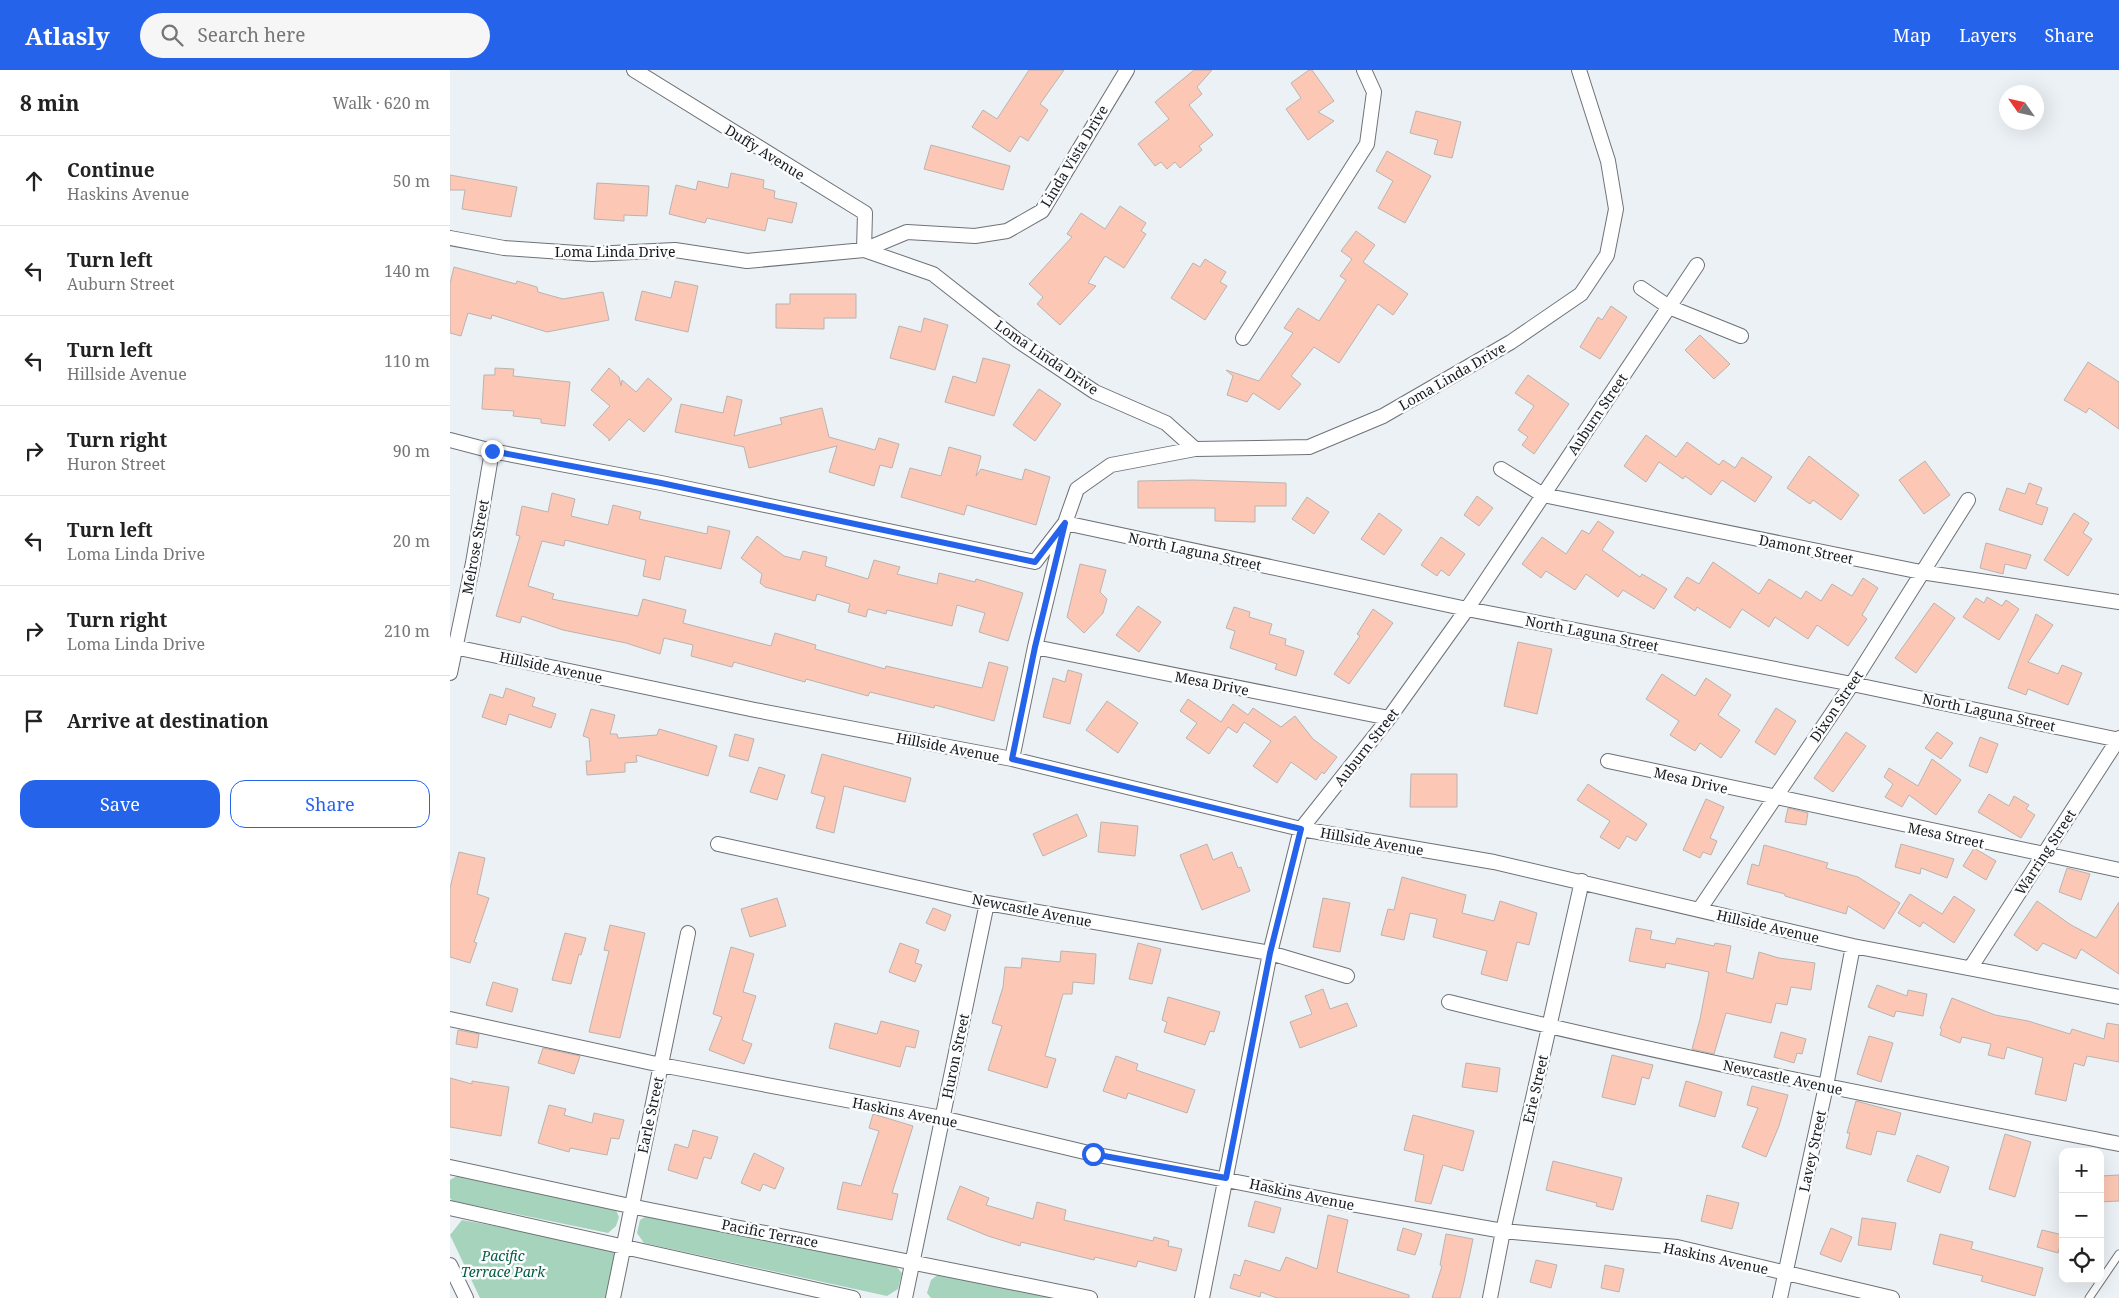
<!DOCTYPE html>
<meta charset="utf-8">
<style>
body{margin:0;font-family:"Noto Serif",serif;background:#f6f6f6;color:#222}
.controls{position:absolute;right:15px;bottom:15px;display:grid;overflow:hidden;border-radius:10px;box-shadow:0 5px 20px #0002}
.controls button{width:45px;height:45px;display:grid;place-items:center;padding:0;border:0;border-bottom:1px solid #e0e0e0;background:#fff;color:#222;font:25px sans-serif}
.compass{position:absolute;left:1549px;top:15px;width:45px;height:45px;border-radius:50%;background:#fff;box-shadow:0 5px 20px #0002;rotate:304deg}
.stop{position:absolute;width:15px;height:15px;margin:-11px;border:4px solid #2563eb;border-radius:50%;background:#fff}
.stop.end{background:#2563eb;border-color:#fff;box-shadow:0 1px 5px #0008}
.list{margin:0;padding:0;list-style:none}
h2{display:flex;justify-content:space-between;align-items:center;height:65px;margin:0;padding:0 20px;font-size:21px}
h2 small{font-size:16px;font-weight:400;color:#767676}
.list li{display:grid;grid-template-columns:32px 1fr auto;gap:15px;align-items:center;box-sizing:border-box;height:90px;padding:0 20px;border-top:1px solid #e0e0e0}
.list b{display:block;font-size:19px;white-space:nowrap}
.list p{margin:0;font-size:16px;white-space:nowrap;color:#767676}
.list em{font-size:16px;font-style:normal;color:#767676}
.actions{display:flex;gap:10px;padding:15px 20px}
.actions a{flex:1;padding:11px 0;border:1px solid #2563eb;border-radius:15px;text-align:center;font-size:18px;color:#2563eb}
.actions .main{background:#2563eb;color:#fff}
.icon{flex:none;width:28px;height:28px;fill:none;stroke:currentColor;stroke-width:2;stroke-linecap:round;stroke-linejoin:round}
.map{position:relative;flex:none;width:1669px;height:1228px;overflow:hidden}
header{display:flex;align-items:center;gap:30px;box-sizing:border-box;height:70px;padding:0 25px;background:#2563eb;color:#fff}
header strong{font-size:24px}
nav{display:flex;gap:28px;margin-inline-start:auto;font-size:18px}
.search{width:350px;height:45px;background:#f6f6f6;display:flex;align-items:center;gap:12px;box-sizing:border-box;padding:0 18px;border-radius:28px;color:#767676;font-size:19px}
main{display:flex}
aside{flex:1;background:#fff}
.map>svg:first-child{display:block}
.green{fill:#a5d3bb}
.building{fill:#fcc8b5;stroke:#bab3b0}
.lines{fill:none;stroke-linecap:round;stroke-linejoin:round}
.service-casing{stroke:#6e7277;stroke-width:9}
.minor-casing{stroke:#6e7277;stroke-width:16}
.service{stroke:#fff;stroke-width:7}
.minor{stroke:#fff;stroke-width:14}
.route{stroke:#2563eb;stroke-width:6}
.labels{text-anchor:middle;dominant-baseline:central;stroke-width:5;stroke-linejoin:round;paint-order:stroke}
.street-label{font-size:14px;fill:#17191b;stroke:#fcfdff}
.park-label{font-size:14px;font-style:italic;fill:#065c3e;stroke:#fcfdff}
</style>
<header>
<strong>Atlasly</strong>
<div class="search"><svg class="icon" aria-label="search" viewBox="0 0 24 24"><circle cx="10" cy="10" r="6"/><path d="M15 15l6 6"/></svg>Search here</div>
<nav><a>Map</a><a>Layers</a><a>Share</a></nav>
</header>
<main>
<aside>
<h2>8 min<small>Walk · 620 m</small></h2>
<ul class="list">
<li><svg class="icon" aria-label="ahead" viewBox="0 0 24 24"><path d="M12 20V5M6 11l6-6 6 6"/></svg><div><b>Continue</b><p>Haskins Avenue</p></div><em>50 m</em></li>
<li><svg class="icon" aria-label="left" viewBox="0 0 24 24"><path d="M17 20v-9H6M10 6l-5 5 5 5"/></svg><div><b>Turn left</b><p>Auburn Street</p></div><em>140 m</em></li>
<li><svg class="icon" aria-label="left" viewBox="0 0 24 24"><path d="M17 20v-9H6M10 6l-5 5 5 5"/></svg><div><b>Turn left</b><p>Hillside Avenue</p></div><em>110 m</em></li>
<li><svg class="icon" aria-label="right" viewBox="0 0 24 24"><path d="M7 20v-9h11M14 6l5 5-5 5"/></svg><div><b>Turn right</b><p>Huron Street</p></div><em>90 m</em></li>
<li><svg class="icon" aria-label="left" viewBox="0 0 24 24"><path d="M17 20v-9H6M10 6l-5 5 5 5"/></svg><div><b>Turn left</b><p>Loma Linda Drive</p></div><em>20 m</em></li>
<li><svg class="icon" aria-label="right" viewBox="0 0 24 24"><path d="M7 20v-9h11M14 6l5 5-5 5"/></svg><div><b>Turn right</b><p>Loma Linda Drive</p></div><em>210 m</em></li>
<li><svg class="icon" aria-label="arrive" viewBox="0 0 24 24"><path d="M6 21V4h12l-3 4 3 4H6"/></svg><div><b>Arrive at destination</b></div></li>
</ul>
<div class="actions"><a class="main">Save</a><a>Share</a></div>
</aside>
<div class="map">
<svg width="1669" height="1228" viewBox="0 0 1669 1228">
<rect width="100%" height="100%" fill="#ecf1f6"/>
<path class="green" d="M7,1106L165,1138L169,1147L166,1156L158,1163L3,1131L0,1128V1110Z
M200,1144L444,1194L452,1203L448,1219L437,1226L194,1173L187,1163L190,1150Z
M12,1150L167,1178L156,1228H30L0,1165Z
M490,1203L608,1228H481L477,1223L481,1210Z"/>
<path class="building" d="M579,0H614L590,34L598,40L578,71L570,66L560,82L522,57L533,40L547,49Z
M744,0H762L747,17L752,24L739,35L763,65L749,76L752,80L730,98L725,92L717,99L711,92L705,96L688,74L719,49L705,32Z
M859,0H862L884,31L868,42L884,51L858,70L836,39L851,28L841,13Z
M966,41L1011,52L1002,88L984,84L988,70L960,63Z
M481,75L560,96L553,120L474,99Z
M937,81L981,106L955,153L928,138L943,111L926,101Z
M281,103L314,110L313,118L325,121L324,128L347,133L342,153L318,148L315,161L257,148L255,153L219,144L226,115L246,120L248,111L278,118Z
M0,105L67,117L61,147L12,139L15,120H0Z
M147,113L199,116L197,146L174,145V151L144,149Z
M670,136L696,153L691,161L696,164L674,198L655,186L638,213L646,216L610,255L587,234L593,227L579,214L622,167L617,164L631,143L655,159Z
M906,161L925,175L913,192L958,224L943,245L928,234L889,293L864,277L841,306L851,314L829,340L803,323L797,332L777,325L783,306L776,300L809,311L843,263L834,258L848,238L869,251L896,210L890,206L902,189L891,181Z
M755,189L776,202L770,212L777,216L755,250L721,228L743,193L750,197Z
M4,197L66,214L67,211L87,217L88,222L113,229L153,222L159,250L97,262L42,245L41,249L18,243L11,266L0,263V213Z
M225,211L248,216L238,262L185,250L192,221L221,228Z
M340,224H406V248H374V259L326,258V234H340Z
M1161,236L1177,247L1150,289L1130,277L1148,247L1152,250Z
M474,248L498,255L485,300L440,288L449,256L471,262Z
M1250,265L1280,294L1264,309L1235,280Z
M533,288L560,295L544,346L495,332L503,306L526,313Z
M1638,292L1669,312V359L1639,338L1636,343L1614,330Z
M45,298L64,299L63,306L120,312L115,356L91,353V349L63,346L64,341L32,339L34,305H45Z
M159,298L169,307L171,316L172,310L186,322L198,308L222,329L194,362L179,349L159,371V369L143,355L160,336L141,320Z
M1078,305L1119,334L1084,384L1072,375L1078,367L1068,360L1084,336L1065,323Z
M589,319L611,334L585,371L563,355Z
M277,326L292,330L284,366L332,354L330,348L372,338L379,367L425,380L429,368L449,374L442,398L430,395L424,416L379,402L387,376L299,398L294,377L225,362L231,334L273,343Z
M1196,365L1226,387L1237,372L1269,395L1273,390L1285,398L1292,387L1322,407L1305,432L1272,410L1261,425L1235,406L1233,409L1209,392L1196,412L1174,396Z
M499,377L531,386L526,406L531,399L572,410L575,399L600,407L586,455L517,435L514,445L451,427L460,398L491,406Z
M1359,386L1409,425L1391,450L1363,430L1360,434L1337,418Z
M1475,391L1500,425L1474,444L1449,410Z
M743,410L836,413V436H805V452L765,451V438H688V411Z
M1579,413L1592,418L1586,434L1598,438L1592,455L1549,440L1557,418L1575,424Z
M102,423L125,429L121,446L158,455L163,435L191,442L189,449L257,464L258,456L280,461L271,499L215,486L210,510L193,506L196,490L115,470L114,476L92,471L78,516L104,524L102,529L188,546L193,529L236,540L233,553L321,576L325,563L366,575L365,579L435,599L436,596L532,618L539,592L558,597L544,651L485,635L484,638L420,622L418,626L356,609L355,612L284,592L282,597L241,586L243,575L214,568L210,584L176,573L113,560L72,546L70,553L46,546L70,466L66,465L72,436L98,442Z
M1027,426L1043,438L1029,456L1014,445Z
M857,427L879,442L864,464L842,449Z
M929,443L952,460L934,485L911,469Z
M1624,443L1639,453L1633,463L1642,469L1618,506L1594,490Z
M1148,451L1164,462L1152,480L1190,507L1192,504L1217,519L1204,539L1173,520L1168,527L1136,504L1125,520L1096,501L1091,508L1072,494L1092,467L1116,484L1132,460L1139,464Z
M307,466L334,486L350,490L353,481L377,487L375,496L418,509L424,490L450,497L447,504L487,514L489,503L525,512L526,509L573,523L558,571L529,562L535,543L507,535L502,556L437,540L436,544L418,539L416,547L398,542L400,534L367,524L365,531L315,517L310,513L312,504L291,488Z
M991,467L1015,484L999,506L991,500L987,506L971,495Z
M1536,473L1581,485L1576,499L1555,494L1553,504L1530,498Z
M1263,492L1309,524L1319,509L1351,529L1356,521L1371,531L1382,514L1402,526L1413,508L1428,518L1412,545L1417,549L1398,576L1367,555L1358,569L1325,547L1319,557L1292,539L1280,558L1247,537L1245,541L1224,527L1237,507L1249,514Z
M630,494L656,500L650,522L657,529L653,543L634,563L617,547Z
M1537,527L1552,536L1556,530L1569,539L1549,570L1513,547L1526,528L1534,533Z
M1484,533L1505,548L1466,603L1445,588Z
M688,536L711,552L689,582L666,565Z
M784,537L800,542L799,547L822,554L819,564L836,569L835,575L854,581L846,606L825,599L827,594L780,578L785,561L776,558Z
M923,539L943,553L899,614L884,604L910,566L907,564Z
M1586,544L1603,555L1578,592L1608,604L1612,595L1632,603L1618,635L1578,619L1576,625L1558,618Z
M1068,572L1102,579L1087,644L1054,636Z
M618,600L632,604L620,654L593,647L603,608L615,612Z
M1212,604L1245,626L1256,608L1281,625L1268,645L1290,660L1271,688L1250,673L1245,681L1220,665L1229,651L1196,629Z
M56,618L85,628L82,636L106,644L101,658L59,644L56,655L32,647L40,624L53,628Z
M738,629L771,652L783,634L798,645L803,638L831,657L845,646L863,669L887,687L874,704L872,702L866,710L841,692L827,713L803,696L821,671L794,652L787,663L778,657L759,684L736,668L747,653L730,641Z
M657,631L688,653L668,683L636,660Z
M1326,638L1346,651L1325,685L1305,672Z
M141,639L165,645L160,664H167L168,668L207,665L209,659L267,676L258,706L186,685L187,692L175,693V702L137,705L136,691H141L139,668L133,666Z
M1396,662L1416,676L1383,722L1364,708Z
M1487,662L1503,673L1491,689L1475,678Z
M285,664L304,669L298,691L279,686Z
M1530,667L1548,674L1537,703L1519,696Z
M372,684L461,708L455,732L394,716L384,763L366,758L375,727L361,723Z
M1482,689L1511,710L1486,745L1459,725L1452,737L1435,727L1443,714L1434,707L1439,698L1468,716Z
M309,697L335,705L327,730L300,722Z
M961,704H1007V737H960Z
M1138,714L1197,754L1186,771L1177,766L1169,779L1150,767L1160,751L1127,730Z
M1539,724L1559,736L1564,726L1579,735L1576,739L1585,745L1571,768L1528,742Z
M1256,729L1274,737L1260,768L1267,771L1261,785L1253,782L1250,788L1233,780Z
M1338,738L1358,743L1356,755L1335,752Z
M627,744L637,766L593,786L583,764Z
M651,752L688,756L685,786L648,782Z
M757,774L763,790L782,782L788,798L791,797L800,821L752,840L730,785Z
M1451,774L1504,789L1497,808L1471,798L1470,804L1445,797Z
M1314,775L1378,793L1376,798L1408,807L1450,833L1434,859L1398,836L1396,844L1335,826V824L1297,814L1302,794L1309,796Z
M1524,778L1546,791L1536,810L1513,796Z
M9,782L35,788L27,824L39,828L24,872L27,873L20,893L0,887V818Z
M1617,798L1640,804L1631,830L1609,822Z
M952,807L1016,825L1012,843L1044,851L1050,831L1087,843L1079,875L1067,872L1057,911L1031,904L1037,881L983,867L987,849L960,843L954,870L931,865L938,839L944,840Z
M1460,824L1492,844L1504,826L1525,840L1504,873L1473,852L1470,857L1448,843Z
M327,828L336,856L300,867L291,839Z
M873,828L900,833L890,882L863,877Z
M1587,831L1621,855L1646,868L1669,832V904L1631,879L1626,889L1593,873L1587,881L1564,865Z
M483,838L501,845L495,861L476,853Z
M160,855L195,863L170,968L139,962L159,881L154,880Z
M1186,858L1202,861L1200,869L1225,874L1227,868L1264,876L1265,873L1281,876L1276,902L1303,909L1309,882L1329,888L1365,893L1361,920L1341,917L1337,935L1326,933L1321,953L1276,943L1264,984L1242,979L1250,949L1259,902L1216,893L1215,898L1179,891Z
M115,863L136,868L131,885L129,884L121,914L102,910Z
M450,873L469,880L465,893L472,895L465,912L439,902Z
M688,873L711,879L702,914L679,909Z
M281,877L304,884L293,922L306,926L292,970L302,974L294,994L259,980L272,947L263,944Z
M611,881L646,884L644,914L623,912L622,924H613L595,986L606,989L597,1018L538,1000L552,956L542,953L553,917L555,897L571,898L572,888L610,892Z
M43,912L68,919L62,942L36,935Z
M1427,915L1457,926L1458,920L1477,924L1473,946L1446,941L1444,947L1418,937Z
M873,919L880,939L897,933L907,956L850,978L840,952L862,944L855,926Z
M718,927L770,942L764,962L760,961L755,975L714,962L717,952L712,950Z
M1502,928L1545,945L1578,951L1620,964L1622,959L1654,969L1657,953L1669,955V992L1637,986L1634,996L1624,993L1616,1031L1585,1024L1593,988L1557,977L1554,989L1538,985L1541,974L1512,967L1510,973L1490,965L1492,959L1490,958Z
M431,951L469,961L465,978L456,976L450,997L379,978L385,953L427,964Z
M8,960L29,964L27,978L6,974Z
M1331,962L1356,969L1352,984L1347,983L1344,993L1324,987Z
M1419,966L1443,973L1431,1012L1407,1004Z
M93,978L130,986L124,1004L88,993Z
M1162,985L1203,995L1199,1009L1192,1007L1185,1035L1152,1027Z
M666,986L688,994L686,1000L745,1020L737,1043L678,1023L676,1029L653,1021Z
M1016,993L1050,998L1047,1022L1012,1017Z
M0,1008L22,1014V1011L59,1017L51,1066L0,1057Z
M1236,1011L1272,1022L1265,1047L1229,1036Z
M1302,1016L1338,1025L1329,1056L1316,1087L1292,1077L1308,1038L1297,1035Z
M1406,1031L1451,1043L1445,1065L1427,1061L1421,1085L1396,1078L1400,1063H1397Z
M99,1035L116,1039L114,1045L142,1053L144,1043L174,1050L169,1069L161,1068L157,1085L120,1078L119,1082L88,1073Z
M423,1044L463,1056L442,1123L448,1124L442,1150L387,1139L393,1112L411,1116L429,1061L419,1058Z
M963,1045L1024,1061L1013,1101L993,1095L981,1134L965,1131L974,1085L954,1080Z
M243,1060L268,1067L261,1089L254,1087L247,1109L218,1100L225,1074L238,1078Z
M1555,1064L1581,1072L1565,1127L1539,1119Z
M304,1083L334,1098L325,1119L313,1114L310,1121L291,1113Z
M1467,1085L1499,1097L1490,1123L1457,1111Z
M1103,1091L1172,1108L1163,1140L1146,1136L1147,1133L1096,1120Z
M1669,1105V1131L1650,1132V1106Z
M510,1116L539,1128L536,1135L583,1149L587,1132L616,1140L614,1150L703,1171L704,1167L719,1171L718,1176L732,1179L726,1201L688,1191L686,1197L645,1187L644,1190L571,1172L570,1176L538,1166L497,1149Z
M1257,1125L1289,1133L1282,1159L1251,1151Z
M805,1131L831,1138L824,1163L798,1156Z
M878,1145L898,1150L887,1202L959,1225V1228H827L811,1222L810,1227L780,1218L784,1204L790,1206L795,1190L830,1201L836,1187L867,1199Z
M1412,1148L1446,1153L1441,1180L1408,1175Z
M953,1158L972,1164L965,1185L947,1180Z
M1381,1158L1402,1167L1391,1192L1370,1184Z
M1592,1160L1613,1165L1608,1183L1587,1177Z
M996,1164L1023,1169L1014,1212L1010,1228H982L992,1196L990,1195Z
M1490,1164L1523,1172L1521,1179L1593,1198L1585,1226L1531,1211L1533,1206L1483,1194Z
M1086,1190L1107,1195L1101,1218L1080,1212Z
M1155,1195L1174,1199L1169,1222L1151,1218Z"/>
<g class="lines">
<g class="service-casing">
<path id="service" d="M1639,1228L1669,1184"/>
</g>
<g class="minor-casing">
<path id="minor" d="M184,0L415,143L414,180L457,162L525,166L557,161L592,141L677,0
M0,168L54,178L142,184L225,180L297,191L414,180L483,204L567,270L645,322L716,353L745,379
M1191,218L1219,237L1291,266
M793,268L917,74L924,22L914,0
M0,370L42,381L211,413L585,492L615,453L1017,539L1402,614L1669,670
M1051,399L1093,425L1471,502L1669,532
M0,576L305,640L562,689L851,759L1044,792L1403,876L1669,927
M585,577L939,648
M0,603L23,493L42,381
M562,689L585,577L615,453L627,419L661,395L745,379L859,377L933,346L1061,272L1131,224L1157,185L1166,139L1158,91L1129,0
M1158,691L1669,800
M268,774L537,833L820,883L897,906
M1249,840L1402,614L1518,430
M1521,897L1669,668
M999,932C1220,987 1445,1030 1669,1074
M0,949L211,995L492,1048L643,1084L889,1132L1053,1161L1227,1177L1442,1228
M0,1097L180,1136L640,1228
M0,1138L403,1228
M0,1195L16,1228
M163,1228L238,863
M455,1228L537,833
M752,1228L820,883L851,759L939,648L1017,539L1247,195
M1040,1228L1053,1161L1132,811
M1330,1228L1376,1016L1403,876"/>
</g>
<use href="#service" class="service"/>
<use href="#minor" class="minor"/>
</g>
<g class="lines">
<path class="route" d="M42,381L211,413L585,492L615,453L585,577L562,689L851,759L820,883L776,1108L643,1084"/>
</g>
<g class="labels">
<g class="street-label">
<text transform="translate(315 82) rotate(32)">Duffy Avenue</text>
<text transform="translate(624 86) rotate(-59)">Linda Vista Drive</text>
<text x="165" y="181">Loma Linda Drive</text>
<text transform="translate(597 287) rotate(34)">Loma Linda Drive</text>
<text transform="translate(1002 306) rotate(-30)">Loma Linda Drive</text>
<text transform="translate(1147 344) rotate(-56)">Auburn Street</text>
<text transform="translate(25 477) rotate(-80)">Melrose Street</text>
<text transform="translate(1356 479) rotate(12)">Damont Street</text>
<text transform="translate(745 481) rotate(12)">North Laguna Street</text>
<text transform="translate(1142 563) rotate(11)">North Laguna Street</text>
<text transform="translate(101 597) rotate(12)">Hillside Avenue</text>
<text transform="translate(762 613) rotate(11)">Mesa Drive</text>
<text transform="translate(1386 636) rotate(-56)">Dixon Street</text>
<text transform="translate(1539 642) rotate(12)">North Laguna Street</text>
<text transform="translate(498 677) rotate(11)">Hillside Avenue</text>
<text transform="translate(916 677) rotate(-52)">Auburn Street</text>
<text transform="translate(1241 710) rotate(13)">Mesa Drive</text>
<text transform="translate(1496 765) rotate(12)">Mesa Street</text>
<text transform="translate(922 771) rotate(10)">Hillside Avenue</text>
<text transform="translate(1595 782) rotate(-57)">Warring Street</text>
<text transform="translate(582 840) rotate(11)">Newcastle Avenue</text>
<text transform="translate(1318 856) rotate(13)">Hillside Avenue</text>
<text transform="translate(505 986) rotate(-78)">Huron Street</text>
<text transform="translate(1333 1007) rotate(12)">Newcastle Avenue</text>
<text transform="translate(1085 1019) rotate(-77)">Erie Street</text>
<text transform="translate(455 1042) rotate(11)">Haskins Avenue</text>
<text transform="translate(200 1045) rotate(-78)">Earle Street</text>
<text transform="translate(1362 1081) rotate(-78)">Lavey Street</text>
<text transform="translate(852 1124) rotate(12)">Haskins Avenue</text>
<text transform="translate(320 1163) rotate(11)">Pacific Terrace</text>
<text transform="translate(1266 1188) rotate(12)">Haskins Avenue</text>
</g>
<g class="park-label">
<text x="53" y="1185">Pacific<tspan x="53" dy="16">Terrace Park</tspan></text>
</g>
</g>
</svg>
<div class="controls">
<button>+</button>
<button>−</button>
<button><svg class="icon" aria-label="locate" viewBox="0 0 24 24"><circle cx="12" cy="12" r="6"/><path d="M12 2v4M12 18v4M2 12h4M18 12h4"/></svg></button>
</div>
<svg class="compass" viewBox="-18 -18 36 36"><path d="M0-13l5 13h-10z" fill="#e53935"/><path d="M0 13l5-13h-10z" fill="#767676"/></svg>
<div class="stop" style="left:643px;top:1084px"></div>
<div class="stop end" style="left:42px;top:381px"></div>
</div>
</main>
